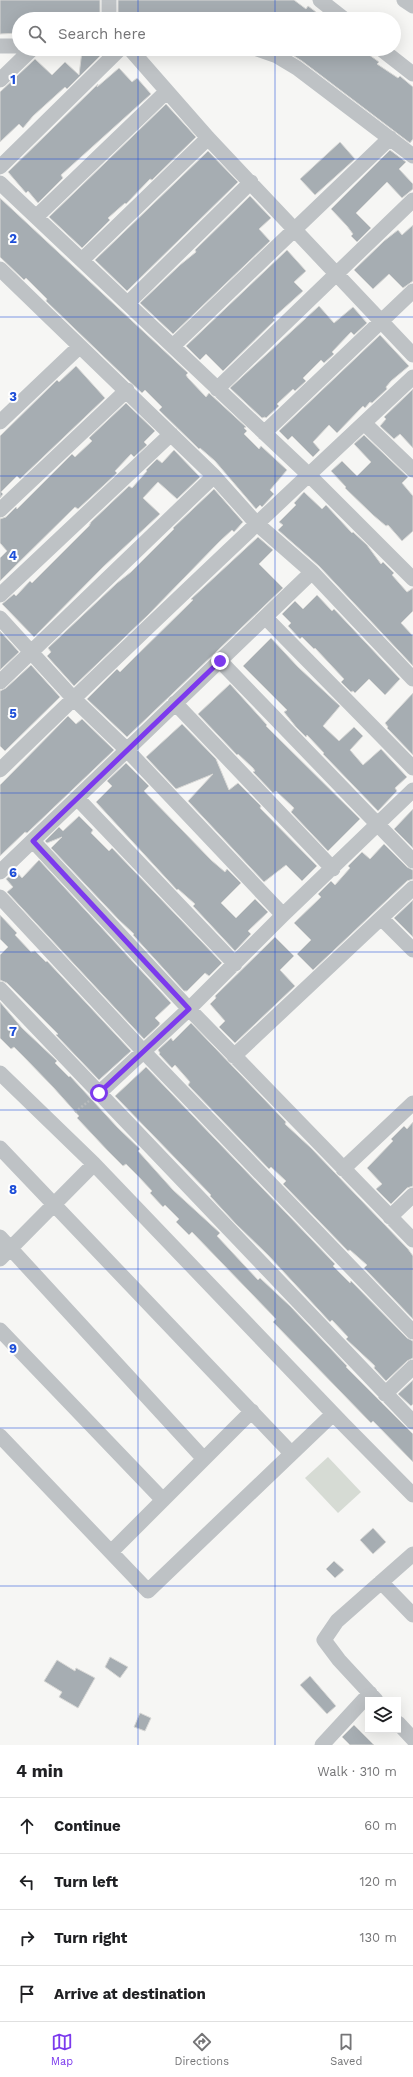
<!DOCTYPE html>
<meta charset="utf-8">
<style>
body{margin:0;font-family:"Work Sans",sans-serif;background:#f2f2f2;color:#202124}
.controls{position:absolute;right:12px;bottom:12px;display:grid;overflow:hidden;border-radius:0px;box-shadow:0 4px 16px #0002}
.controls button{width:36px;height:36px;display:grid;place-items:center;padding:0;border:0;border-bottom:1px solid #e0e0e0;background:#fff;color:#202124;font:20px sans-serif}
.stop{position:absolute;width:12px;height:12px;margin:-9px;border:3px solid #7c3aed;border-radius:50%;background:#fff}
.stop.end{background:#7c3aed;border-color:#fff;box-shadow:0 1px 4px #0008}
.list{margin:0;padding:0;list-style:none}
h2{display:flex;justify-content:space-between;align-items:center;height:52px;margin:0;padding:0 16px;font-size:17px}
h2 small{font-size:13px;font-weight:400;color:#757577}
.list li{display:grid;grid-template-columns:26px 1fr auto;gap:12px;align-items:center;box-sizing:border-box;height:56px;padding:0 16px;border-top:1px solid #e0e0e0}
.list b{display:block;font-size:15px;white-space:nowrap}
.list em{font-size:13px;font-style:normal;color:#757577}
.icon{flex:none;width:22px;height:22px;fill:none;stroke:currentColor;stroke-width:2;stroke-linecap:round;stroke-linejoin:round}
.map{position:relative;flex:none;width:413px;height:1745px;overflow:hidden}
.search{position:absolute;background:#fff;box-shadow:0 4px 16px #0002;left:12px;right:12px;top:12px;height:44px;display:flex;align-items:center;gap:10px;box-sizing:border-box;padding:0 14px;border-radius:22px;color:#757577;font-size:15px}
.sheet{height:276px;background:#fff}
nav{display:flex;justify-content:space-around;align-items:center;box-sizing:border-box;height:56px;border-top:1px solid #e0e0e0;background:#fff;font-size:11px;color:#757577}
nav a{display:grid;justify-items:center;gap:2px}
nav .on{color:#7c3aed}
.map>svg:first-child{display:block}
.green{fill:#d6dbd4}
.building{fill:#a6adb2;stroke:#d8d8d6}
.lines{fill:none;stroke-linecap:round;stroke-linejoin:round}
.path{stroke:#b8bbbd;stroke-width:2.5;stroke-dasharray:2 2;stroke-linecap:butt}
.minor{stroke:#bec2c5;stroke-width:15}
.route{stroke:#7c3aed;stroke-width:5}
.grid{fill:none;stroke:#1d4ed8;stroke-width:1;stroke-opacity:0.55}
.grid-label{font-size:13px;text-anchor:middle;font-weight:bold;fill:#1d4ed8;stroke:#fff;stroke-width:4;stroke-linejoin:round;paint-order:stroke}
</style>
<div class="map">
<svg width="413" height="1745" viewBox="0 0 413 1745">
<rect width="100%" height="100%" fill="#f6f6f4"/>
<path class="green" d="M328,1457L361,1492L338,1513L305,1478Z"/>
<path class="building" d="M0,0H100V19H19V33L0,34Z
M118,0H294L306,9L308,6L316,12L314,16L319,19H118Z
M283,49H361L379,62L377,64L398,78L400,76L413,87V139L410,143L302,61Z
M82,51L101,53V55L67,89L65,87L33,116L23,128L19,124L0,142V92L35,59L52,75L65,62L79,75Z
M119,68L132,82L137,78L151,94L61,175L63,178L38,203L28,191L26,193L8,172L98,84L97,87Z
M166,104L196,137L152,180L150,179L126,204L125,203L108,218L110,220L82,248L49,217Z
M340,142L355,159L315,195L300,179Z
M390,150L406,162L399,169L413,184V189L402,198L387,182L356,213L371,228L357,242L351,236L353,234L347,226L331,209Z
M208,151L238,182L127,291L95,260Z
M250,196L271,218L259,229L270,241L173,334L140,303L180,265L196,252L195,250Z
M0,198L188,373L186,375L188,378L206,397L209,393L246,427L244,428L247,431L244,434L259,449L261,446L287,470L270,490L274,494L262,507L260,505L256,509L215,461L200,448L199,449L159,410L162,407L145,390L142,393L128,380L46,301L47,299L26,278L24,280L0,257Z
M413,225V281L403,288L389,274L373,289L354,270L384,241L398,230L402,235Z
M287,250L306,271L294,282L303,291L273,318L275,320L223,371L206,354L200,360L186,346Z
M319,306L334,323L353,307L367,323L354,335L351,332L332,352L334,354L324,363L321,360L303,378L306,381L295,391L293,389L277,404L279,406L266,418L265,417L262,418L230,388Z
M380,335L409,366L391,381L386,387L387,389L372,403L370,402L365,408L363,406L337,433L329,425L313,442L320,450L313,457L292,436L288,440L279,431Z
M76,366L105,398L20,479L17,476L1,492L3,494L0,498V436L57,380L59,382Z
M413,389V448L400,434L394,439L380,426L386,419L384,417Z
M126,403L155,431L144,442L147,445L134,457L131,454L115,471L117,473L78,509L75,507L0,581V558L7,551L0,543V519L6,517L16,507L17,509L72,454L75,457L92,441L89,438Z
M364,435L408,477L402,483L413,496V531L402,541L388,525L386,526L373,515L345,488L346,487L331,471L342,461L357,476L371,462L354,444Z
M174,450L200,477L177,499L158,482L143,498L160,514L103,567L34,637L2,604L14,594L16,596L30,581L32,583L89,526L91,522L129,486L132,488L147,471L146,470L157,459L162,463Z
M214,489L243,522L234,532L232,530L220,541L148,615L74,686L47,656L51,652L48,648L117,583L131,572L174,529L173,528Z
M304,492L322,509L326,505L352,533L353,532L367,545L381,564L383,562L394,573L392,575L407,592L413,588V611L401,623L413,636V666L319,566L278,530L283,525L279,522L296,505L294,503Z
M258,537L273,550L259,564L283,588L127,737L87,699L117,669L120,672L133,659L193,600L191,599Z
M317,595L332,611L334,609L400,679L385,695L369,679L355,693L353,691L351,692L341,682L344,679L315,648L314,649L302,637L300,639L288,626L291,623L282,614L295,601L303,609Z
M0,631L19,652L0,670Z
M271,638L298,667L340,706L323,726L339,741L354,727L363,736L350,750L363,765L381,749L407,777L395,788L397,791L378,811L323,754L324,753L307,735L306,737L296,727L284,712L287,710L243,666Z
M31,665L60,697L5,751L0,746V691L6,688Z
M230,684L267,725L266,726L360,819L328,851L291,812L294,808L276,791L273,793L253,772L255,771L253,768L238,754L237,755L198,714Z
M413,693V755L387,728L388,727L385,723Z
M68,716L76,724L82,719L114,750L27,833L25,832L0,856V785Z
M182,724L216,759L229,790L238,783L261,806L260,808L317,866L302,881L286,865L264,882L188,801L213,774L176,789L146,757Z
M126,763L149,786L144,791L182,830L211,860L225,872L227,869L241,883L221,903L236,918L255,899L268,912L248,931L251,934L235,951L193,906L195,904L178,889L177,890L96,802L112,786L107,781Z
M413,809V848L394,829Z
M79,816L93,830L91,833L109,851L112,848L222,963L209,976L205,973L187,991H184L133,935L134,934L119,920L51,848L62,837L47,843L45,841L59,827L63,831Z
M384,844L407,867L413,870V879L407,881L313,970L297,954L311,940L294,923L321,897L318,894L331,881L335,885L350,868L348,866L362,852L370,859Z
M39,860L171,1003L155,1018L160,1023L159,1025L144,1039L7,892L13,887L6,879L16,871L22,878Z
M413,900V937L394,918Z
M0,915L17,933L15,935L31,952L35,951L46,962L47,961L131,1051L99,1080L56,1035L58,1034L7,983L0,980V955L8,947L0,939Z
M275,937L294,956L280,970L295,986L235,1043L219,1027L225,1021L210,1004L216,998L215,996Z
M0,1002L22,1028L57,1061L55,1063L69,1077L70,1076L118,1128L140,1149L138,1151L173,1190L220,1233L217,1236L258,1280L260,1278L290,1306L347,1366L346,1367L413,1434V1462L373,1421L371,1423L273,1322L276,1319L192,1232L189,1235L176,1222L179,1219L165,1205L163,1207L150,1193L152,1191L138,1176L126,1164L123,1166L108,1151L77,1118L79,1116L53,1087L24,1057L14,1047L11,1049L0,1038Z
M191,1023L286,1122L285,1124L311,1148L408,1249L413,1256V1319L364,1268L367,1265L350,1250L348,1251L283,1184L286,1181L271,1167L269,1169L188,1085L190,1082L175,1065L172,1068L159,1054L160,1053L158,1050L171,1038L173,1041Z
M146,1067L335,1264L333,1266L350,1283L351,1281L407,1338L413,1341V1358L407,1361L386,1381L374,1368L375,1366L346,1339L348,1337L332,1320L330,1322L268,1255L236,1224L210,1196L211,1195L115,1096Z
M413,1122V1186L407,1188L391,1204L376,1189L382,1184L367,1168L393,1141L391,1139L404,1126L407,1129Z
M413,1380V1404L411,1406L398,1394Z
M373,1528L386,1542L373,1554L360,1540Z
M334,1561L344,1570L335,1578L326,1569Z
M110,1657L128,1667L120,1678L105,1667Z
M57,1660L75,1671L76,1668L95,1678L78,1708L59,1697L62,1692L44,1681Z
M310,1676L336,1706L327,1714L300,1685Z
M140,1713L151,1718L145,1731L134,1727Z
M354,1725L374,1745H350L342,1737Z"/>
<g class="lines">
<path class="path" d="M75,1112L89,1101"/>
<path class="minor" d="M320,0L344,19
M404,0L413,6
M109,19V0
M0,46H19
M130,49L208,138L413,355
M257,49L277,56L297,68L413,156
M381,49L413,74
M0,80L32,49
M0,167L120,49
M0,183L310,476L413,579
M36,217L166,92
M82,260L208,138
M0,269L214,476L256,523L312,572L413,679
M128,303L251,182
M173,346L390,138
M217,389L413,200
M0,422L79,347
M364,423L413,470
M264,433L413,291
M0,510L127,390
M0,595L171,434
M265,617L413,768
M0,618L73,698L127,750L283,915
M220,661L413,861
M0,682L214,476
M175,703L333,869
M0,770C136,637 274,507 413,377
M77,798L235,964
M33,841L189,1009L413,1240
M0,872L312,572
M0,897L144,1052L413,1332
M381,918L413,950
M0,989L413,1422
M234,1056L413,888
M0,1073L94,1164L344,1425L413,1495
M99,1093L189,1009L283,915L413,790
M0,1148L291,1453
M343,1169L413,1103
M390,1217L413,1195
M0,1237L204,1459
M0,1259L94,1164
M0,1330L163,1500
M385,1394L413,1367
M0,1436L148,1591L333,1414
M111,1552L252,1411
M381,1582L413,1615
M376,1700L339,1660L324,1640L337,1621L413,1554
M398,1723L413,1739
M322,1745L370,1693"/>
</g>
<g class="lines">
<path class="route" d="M99,1093L189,1009L33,841L220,661"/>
</g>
<path class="grid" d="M138,0V19M275,0V19M138,49V1745M275,49V1745M0,159H413M0,317H413M0,476H413M0,635H413M0,793H413M0,952H413M0,1110H413M0,1269H413M0,1428H413M0,1586H413"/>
<g class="grid-label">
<text x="13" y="84">1</text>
<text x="13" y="243">2</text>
<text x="13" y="401">3</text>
<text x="13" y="560">4</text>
<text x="13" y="718">5</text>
<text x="13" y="877">6</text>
<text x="13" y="1036">7</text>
<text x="13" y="1194">8</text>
<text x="13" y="1353">9</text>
</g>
</svg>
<div class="controls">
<button><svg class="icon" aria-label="layers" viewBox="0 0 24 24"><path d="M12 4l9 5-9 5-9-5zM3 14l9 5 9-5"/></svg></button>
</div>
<div class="stop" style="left:99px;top:1093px"></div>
<div class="stop end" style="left:220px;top:661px"></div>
<div class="search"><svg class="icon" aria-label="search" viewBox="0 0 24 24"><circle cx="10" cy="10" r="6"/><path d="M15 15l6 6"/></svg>Search here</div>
</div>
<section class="sheet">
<h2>4 min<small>Walk · 310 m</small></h2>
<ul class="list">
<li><svg class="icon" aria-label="ahead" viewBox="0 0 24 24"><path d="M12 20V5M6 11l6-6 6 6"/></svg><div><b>Continue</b></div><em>60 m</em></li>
<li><svg class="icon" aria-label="left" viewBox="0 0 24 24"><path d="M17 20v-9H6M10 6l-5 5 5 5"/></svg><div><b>Turn left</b></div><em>120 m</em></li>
<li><svg class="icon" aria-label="right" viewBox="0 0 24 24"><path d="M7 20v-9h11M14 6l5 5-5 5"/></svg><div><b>Turn right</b></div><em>130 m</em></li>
<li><svg class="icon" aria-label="arrive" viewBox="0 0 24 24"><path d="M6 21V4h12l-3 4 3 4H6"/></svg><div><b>Arrive at destination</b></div></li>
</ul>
</section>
<nav>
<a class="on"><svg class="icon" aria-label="map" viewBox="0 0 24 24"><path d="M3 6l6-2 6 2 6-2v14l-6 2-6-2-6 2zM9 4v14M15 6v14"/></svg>Map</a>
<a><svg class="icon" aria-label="directions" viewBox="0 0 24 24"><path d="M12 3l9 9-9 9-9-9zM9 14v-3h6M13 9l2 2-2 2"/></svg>Directions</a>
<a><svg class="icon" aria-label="saved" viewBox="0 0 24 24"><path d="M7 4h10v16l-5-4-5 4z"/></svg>Saved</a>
</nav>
